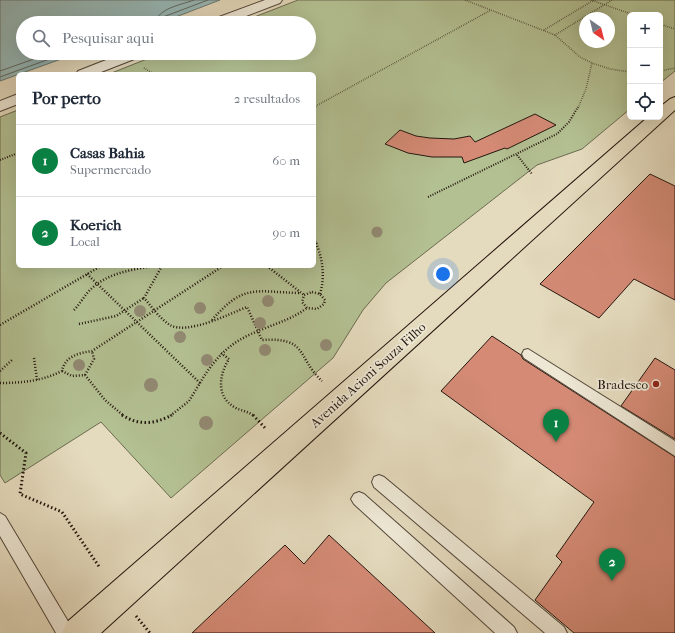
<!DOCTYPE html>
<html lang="pt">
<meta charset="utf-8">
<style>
body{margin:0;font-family:"IM FELL French Canon",serif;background:#f6f6f7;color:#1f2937}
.controls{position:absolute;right:12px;top:12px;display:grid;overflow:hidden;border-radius:6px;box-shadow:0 4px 16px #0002}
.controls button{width:36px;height:36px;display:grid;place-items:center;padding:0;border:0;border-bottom:1px solid #e0e1e3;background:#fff;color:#1f2937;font:20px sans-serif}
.compass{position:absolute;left:579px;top:12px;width:36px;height:36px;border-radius:50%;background:#fff;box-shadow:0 4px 16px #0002;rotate:145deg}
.you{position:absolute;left:443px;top:274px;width:14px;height:14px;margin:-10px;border:3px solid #fff;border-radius:50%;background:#1a73e8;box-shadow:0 0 0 6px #1a73e833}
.badge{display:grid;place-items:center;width:26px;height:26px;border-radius:50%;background:#0b8043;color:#fff;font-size:13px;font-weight:700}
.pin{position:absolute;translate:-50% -33px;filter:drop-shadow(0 1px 2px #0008)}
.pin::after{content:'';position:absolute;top:21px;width:14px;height:12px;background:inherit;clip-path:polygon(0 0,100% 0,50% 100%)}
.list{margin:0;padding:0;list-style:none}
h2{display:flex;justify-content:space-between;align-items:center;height:52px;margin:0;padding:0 16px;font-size:17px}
h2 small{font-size:13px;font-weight:400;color:#747a83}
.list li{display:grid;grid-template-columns:26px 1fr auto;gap:12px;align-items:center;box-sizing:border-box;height:72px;padding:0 16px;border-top:1px solid #e0e1e3}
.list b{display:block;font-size:15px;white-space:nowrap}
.list p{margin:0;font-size:13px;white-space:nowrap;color:#747a83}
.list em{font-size:13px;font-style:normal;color:#747a83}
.icon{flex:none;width:22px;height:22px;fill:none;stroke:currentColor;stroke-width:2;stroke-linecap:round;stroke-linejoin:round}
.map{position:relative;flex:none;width:675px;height:633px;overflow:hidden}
.search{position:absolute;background:#fff;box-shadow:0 4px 16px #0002;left:16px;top:16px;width:300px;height:44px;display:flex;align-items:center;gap:10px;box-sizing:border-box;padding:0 14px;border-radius:22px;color:#747a83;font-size:15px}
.panel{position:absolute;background:#fff;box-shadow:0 4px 16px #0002;left:16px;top:72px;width:300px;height:196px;border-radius:6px}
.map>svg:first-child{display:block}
.green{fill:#b3c092;stroke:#6c6b50;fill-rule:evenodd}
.water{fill:#97b9b8;stroke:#697874}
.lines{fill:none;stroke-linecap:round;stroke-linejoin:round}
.shore{stroke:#5e6863;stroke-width:1}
.building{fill:#d48a75;stroke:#24160e}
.lane-casing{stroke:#54473a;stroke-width:2}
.street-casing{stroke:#54473a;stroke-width:2}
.primary-casing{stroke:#24160e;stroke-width:2}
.path-far3{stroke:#24160e;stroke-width:1.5;stroke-dasharray:0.5 1.5;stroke-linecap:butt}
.path-far2{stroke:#24160e;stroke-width:2;stroke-dasharray:1 1.5;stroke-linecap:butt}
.path-far1{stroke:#24160e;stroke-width:2.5;stroke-dasharray:1 2;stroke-linecap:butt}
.path{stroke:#24160e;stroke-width:3;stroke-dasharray:1.5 2.5;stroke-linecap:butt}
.lane{fill:#ede7d4;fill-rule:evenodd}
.street{fill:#ede7d4;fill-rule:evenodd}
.primary{fill:#e4dabd;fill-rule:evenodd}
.tree{fill:#928a73}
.poi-dot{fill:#8f2418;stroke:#ede7d4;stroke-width:1.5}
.labels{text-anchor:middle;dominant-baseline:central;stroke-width:3.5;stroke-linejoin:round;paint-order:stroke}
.street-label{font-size:13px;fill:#24160e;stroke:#ede7d4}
.poi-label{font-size:13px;fill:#24160e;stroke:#ede7d4;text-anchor:end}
</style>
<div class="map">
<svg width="675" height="633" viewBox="0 0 675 633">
<rect width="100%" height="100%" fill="#e4dabd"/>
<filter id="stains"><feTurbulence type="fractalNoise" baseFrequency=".005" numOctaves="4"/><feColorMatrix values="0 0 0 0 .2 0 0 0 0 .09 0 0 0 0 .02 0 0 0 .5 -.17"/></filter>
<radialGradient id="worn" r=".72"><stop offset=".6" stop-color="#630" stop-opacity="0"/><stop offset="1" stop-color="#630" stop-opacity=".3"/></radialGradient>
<path class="green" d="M298,0H675V71L660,83V15H630V109L582,149L537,165L386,283L363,310L333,358L171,498L101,422L5,483L0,475V117L18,110V266H314V74H109L162,53H309V23H239ZM585,18H609V42H585Z"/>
<path class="water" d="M0,0H220L160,23H23V53H78L0,81Z"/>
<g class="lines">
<path class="shore" d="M155,23C158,8 181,5 194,0
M160,23L163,17L208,0
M0,71L51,53
M0,77L66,53"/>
</g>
<path class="building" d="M535,114L556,125L507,149L505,148L464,163L462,157H432L408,153L385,144L400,130L416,136L430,138L454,139L470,136L475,142Z
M650,174L675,186V300L634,279L599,318L540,284Z
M492,336L521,355L523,359L675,457V633H574L535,600L562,562L556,556L594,502L441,391Z
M655,358L675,370V439L621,406Z
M329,535L435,633H192L285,545L304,564Z"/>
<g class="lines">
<g class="lane-casing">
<path id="lane" d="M528,349L675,441V456L524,358L522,354L524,350Z
M379,475L384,477L564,627L567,633H545L374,487L372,482L374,477Z
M359,492L364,494L514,627L517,633H495L354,504L351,499L354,494Z
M0,513L5,516L75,633H56L0,536Z"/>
</g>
<g class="street-casing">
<path id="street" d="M265,0H282L280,3L228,23H209L211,20Z
M124,53H144L142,56L96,74H76L78,71Z
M18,94V104L0,111V101Z"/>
</g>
<g class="primary-casing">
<path id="primary" d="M675,97V110L101,633H62L67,622L648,117H660V107L670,99Z"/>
</g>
<path class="path-far3" d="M465,0L555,35L580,57L592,63L610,69L630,72
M591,0L634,15
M660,24L675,29
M544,30L594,0
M555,35L612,0
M144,68L154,74
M660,71L675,68
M314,107L491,10
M578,108L586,89L592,63"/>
<path class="path-far2" d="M517,155L532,174
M0,160L18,153
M428,197L557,134L569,122L578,107
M314,239L317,244"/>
<path class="path-far1" d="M316,243C323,260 325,277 320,294
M162,266L144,298C152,307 160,319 170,325C188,335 229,314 247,307L262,340C309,337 296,357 322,381
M267,266L304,295
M87,274L200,383L189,401L170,416
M312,292L320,294L325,300L324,304L317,309L307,308L302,302L304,295Z
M74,310C80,304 84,296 90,290C107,273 133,269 156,266
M212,320C244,283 255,292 300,293
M79,324L116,316L144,298
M0,325L101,266
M221,353L229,359C219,375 216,396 234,407C241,411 248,411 254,416
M34,358L37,380
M0,371L12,360
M62,371L72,376L85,375L105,400L124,416
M85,375L94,359L92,351
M0,383C22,383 42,381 62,371C65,356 79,353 92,351L223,266
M200,383C211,364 225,347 245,337C266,326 288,322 307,308"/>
<path class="path" d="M122,415C139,426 155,424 172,415
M253,415L266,429
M0,433L26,453L20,494L62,512L100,568
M136,616L150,633"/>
<use href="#lane" class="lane"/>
<use href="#street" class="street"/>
<use href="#primary" class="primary"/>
</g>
<g class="tree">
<circle cx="377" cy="232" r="5.5"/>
<circle cx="268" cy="301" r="6"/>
<circle cx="200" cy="308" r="6"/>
<circle cx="140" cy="311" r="6"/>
<circle cx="260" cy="323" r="6"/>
<circle cx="180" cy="337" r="6"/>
<circle cx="326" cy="345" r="6"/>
<circle cx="265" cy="350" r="6"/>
<circle cx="207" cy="360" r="6"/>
<circle cx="79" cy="365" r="6"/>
<circle cx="151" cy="385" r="7"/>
<circle cx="206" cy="423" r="7"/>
</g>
<circle class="poi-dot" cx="656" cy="384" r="4"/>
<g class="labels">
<g class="street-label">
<text transform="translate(368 375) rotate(-42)">Avenida Acioni Souza Filho</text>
</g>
<g class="poi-label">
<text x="648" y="384">Bradesco</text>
</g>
</g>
<rect width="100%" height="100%" filter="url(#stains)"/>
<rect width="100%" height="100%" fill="url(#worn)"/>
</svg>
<div class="controls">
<button>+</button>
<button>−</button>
<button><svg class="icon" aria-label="locate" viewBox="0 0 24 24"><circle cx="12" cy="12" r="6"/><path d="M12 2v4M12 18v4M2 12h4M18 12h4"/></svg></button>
</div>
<svg class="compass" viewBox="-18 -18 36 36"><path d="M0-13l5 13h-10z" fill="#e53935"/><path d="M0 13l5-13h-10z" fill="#747a83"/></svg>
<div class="you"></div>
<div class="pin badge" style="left:556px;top:442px">1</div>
<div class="pin badge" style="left:612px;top:581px">2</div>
<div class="search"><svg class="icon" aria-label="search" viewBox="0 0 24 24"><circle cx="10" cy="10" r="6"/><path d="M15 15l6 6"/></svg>Pesquisar aqui</div>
<section class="panel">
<h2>Por perto<small>2 resultados</small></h2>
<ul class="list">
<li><span class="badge">1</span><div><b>Casas Bahia</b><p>Supermercado</p></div><em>60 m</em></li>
<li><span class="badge">2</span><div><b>Koerich</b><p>Local</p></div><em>90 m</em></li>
</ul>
</section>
</div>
